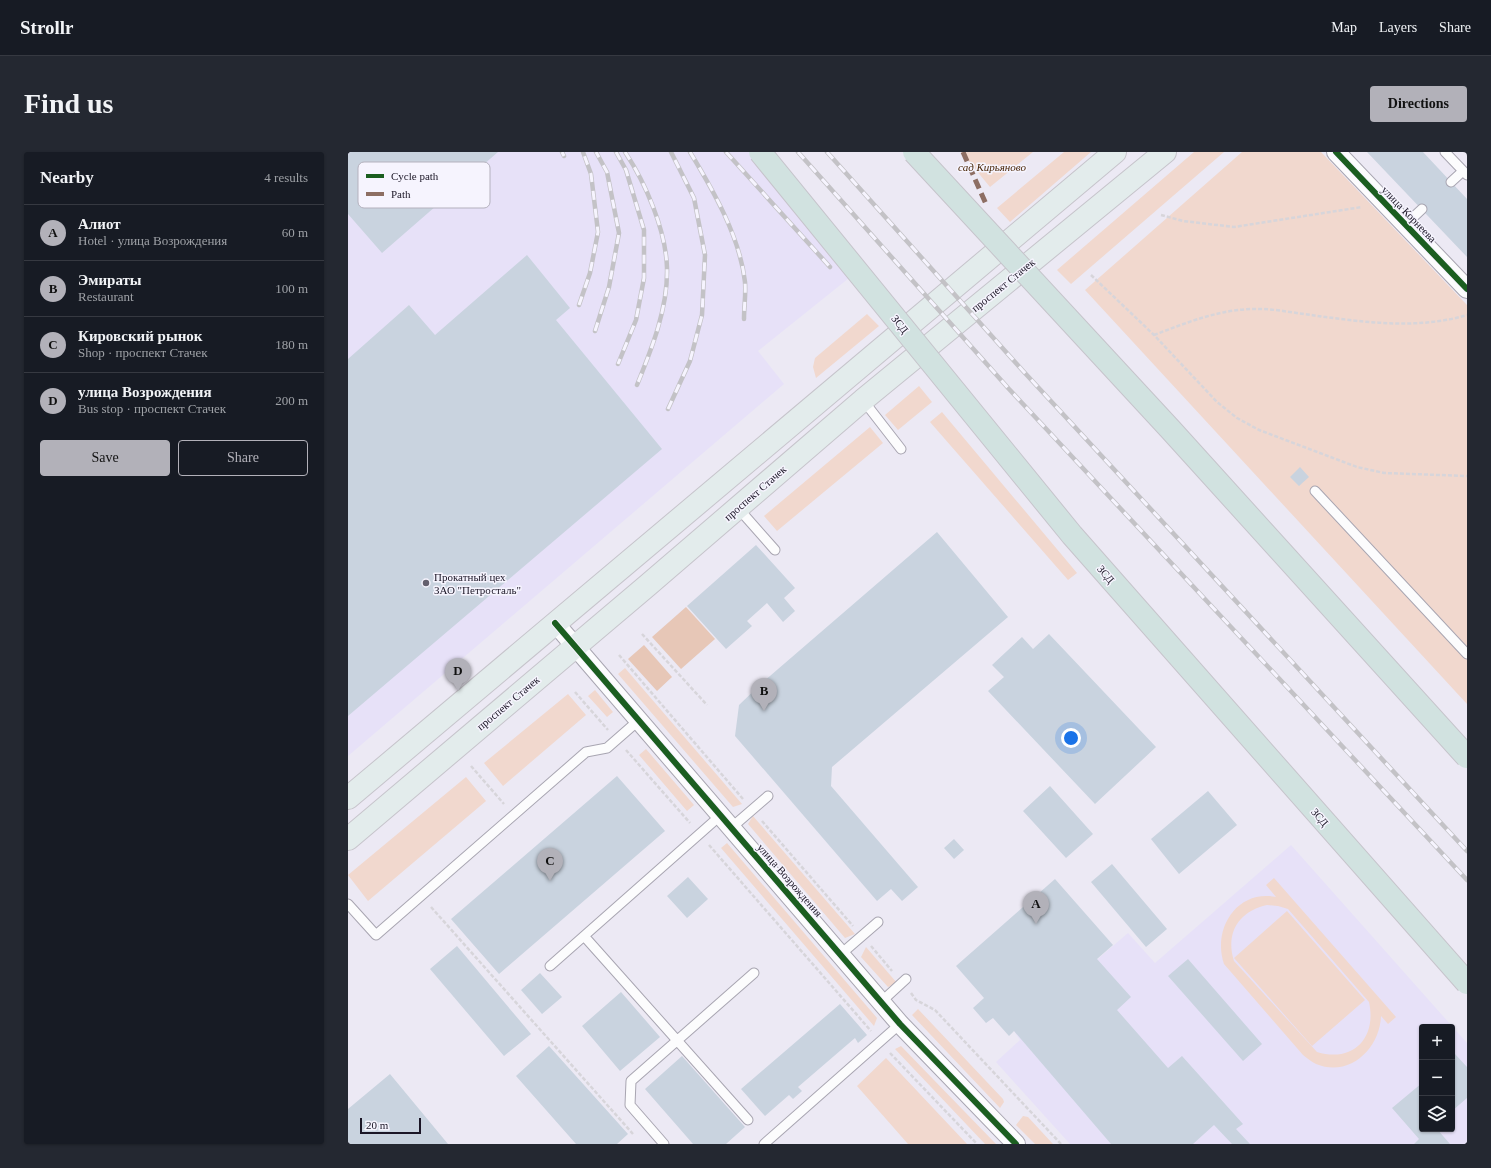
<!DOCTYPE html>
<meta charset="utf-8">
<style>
body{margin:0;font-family:"Times New Roman",serif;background:#242831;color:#f1f3f6}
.controls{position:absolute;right:12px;bottom:12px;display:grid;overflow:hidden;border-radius:4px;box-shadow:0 1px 3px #0004}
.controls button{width:36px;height:36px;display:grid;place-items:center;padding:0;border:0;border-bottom:1px solid #363941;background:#171b24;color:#f1f3f6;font:20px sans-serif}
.scale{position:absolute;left:12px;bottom:10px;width:61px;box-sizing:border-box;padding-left:4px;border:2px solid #1b1626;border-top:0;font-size:11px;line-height:14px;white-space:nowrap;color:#1b1626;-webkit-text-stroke:3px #f6f4fe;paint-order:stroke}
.you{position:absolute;left:723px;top:586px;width:14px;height:14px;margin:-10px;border:3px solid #fff;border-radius:50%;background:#1a73e8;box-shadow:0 0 0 6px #1a73e833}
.badge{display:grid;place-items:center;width:26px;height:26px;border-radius:50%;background:#b2b1b9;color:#111;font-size:13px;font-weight:700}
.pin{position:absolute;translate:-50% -33px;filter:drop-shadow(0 1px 2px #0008)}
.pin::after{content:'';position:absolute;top:21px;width:14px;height:12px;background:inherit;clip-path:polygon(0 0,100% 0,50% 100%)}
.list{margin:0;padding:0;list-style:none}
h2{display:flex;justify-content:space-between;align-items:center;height:52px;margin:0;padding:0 16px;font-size:17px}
h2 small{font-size:13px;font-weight:400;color:#9ea1a6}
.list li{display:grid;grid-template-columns:26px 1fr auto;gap:12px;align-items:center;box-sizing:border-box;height:56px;padding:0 16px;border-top:1px solid #363941}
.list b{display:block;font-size:15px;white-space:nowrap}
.list p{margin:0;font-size:13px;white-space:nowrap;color:#9ea1a6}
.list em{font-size:13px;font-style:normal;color:#9ea1a6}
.actions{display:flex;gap:8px;padding:12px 16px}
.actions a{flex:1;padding:9px 0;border:1px solid #b2b1b9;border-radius:4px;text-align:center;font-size:14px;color:#b2b1b9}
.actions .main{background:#b2b1b9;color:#111}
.icon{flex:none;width:22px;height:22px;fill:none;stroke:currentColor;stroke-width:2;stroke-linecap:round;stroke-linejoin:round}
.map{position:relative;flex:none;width:1119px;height:992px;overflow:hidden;border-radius:4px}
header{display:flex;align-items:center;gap:24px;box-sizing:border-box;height:56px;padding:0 20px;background:#171b24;border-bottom:1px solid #363941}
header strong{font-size:19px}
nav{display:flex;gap:22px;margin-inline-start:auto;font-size:14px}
.intro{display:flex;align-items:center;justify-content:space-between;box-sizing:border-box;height:96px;padding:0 24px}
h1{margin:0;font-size:28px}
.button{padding:10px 18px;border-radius:4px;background:#b2b1b9;color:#111;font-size:14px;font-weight:700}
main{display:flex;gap:24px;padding:0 24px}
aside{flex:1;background:#171b24;border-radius:4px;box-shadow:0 1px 3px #0004}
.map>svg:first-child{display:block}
.built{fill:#e7e1f8;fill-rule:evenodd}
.green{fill:#f1d8ce;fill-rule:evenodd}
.forest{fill:#e7c7b7}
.building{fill:#c9d3df}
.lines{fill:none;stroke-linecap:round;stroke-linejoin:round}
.lane-casing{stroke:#a8a5b1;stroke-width:11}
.street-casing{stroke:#a8a5b1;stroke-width:20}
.primary-casing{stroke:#c6c4cb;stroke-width:24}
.path{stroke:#d7d5da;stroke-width:2.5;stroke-dasharray:4 2;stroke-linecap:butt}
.lane{stroke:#fcfcfd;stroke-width:9}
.street{stroke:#fcfcfd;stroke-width:18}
.primary{stroke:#e3ecec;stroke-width:22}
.rail-casing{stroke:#c3c2c6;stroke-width:4.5}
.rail{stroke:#f6f4fe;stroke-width:3;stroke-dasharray:9;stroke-linecap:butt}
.highway-bridge-casing{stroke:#c6c4cb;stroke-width:24;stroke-linecap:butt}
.highway-bridge{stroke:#d1e2e0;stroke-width:22}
.quiet{stroke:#8d6e63;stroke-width:5;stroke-dasharray:10 5;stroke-linecap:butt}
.cycleway-casing{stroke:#f6f4fe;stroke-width:8}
.cycleway{stroke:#1b5e20;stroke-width:6}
.poi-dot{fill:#64606e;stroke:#f6f4fe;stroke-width:1.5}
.labels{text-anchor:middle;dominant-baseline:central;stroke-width:3;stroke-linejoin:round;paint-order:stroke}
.park-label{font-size:11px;font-style:italic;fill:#472404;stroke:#f6f4fe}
.street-label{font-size:11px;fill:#1b1626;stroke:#f6f4fe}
.poi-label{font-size:11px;fill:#1b1626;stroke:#f6f4fe;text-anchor:start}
.key{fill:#f6f4fe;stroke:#b4b1bd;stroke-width:1}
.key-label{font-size:11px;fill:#1b1626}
</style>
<header>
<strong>Strollr</strong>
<nav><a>Map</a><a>Layers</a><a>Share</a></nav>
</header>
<div class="intro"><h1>Find us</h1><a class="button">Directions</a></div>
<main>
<aside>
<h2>Nearby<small>4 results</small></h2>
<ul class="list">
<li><span class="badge">A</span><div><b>Алиот</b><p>Hotel · улица Возрождения</p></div><em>60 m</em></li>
<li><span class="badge">B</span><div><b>Эмираты</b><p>Restaurant</p></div><em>100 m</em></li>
<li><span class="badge">C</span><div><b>Кировский рынок</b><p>Shop · проспект Стачек</p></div><em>180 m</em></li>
<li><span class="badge">D</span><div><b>улица Возрождения</b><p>Bus stop · проспект Стачек</p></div><em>200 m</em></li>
</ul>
<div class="actions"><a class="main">Save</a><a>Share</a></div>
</aside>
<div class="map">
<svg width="1119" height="992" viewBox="0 0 1119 992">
<rect width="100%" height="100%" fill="#ece9f4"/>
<path class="built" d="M0,0H410L516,114L410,199L436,232L0,604Z
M943,693L1119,891V992H722L648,910L672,888L666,879L780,781L807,811ZM1074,875H1104V977H1074Z"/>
<path class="green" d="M613,0H685L642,35Z
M716,0H743L662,70L649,56Z
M846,0H876L723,132L709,118Z
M894,0H973L1119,153V552L737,138Z
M519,162L531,174L468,226L465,215L467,206Z
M571,234L584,250L550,278L537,263Z
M594,260L729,421L720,428L582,270Z
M522,275L535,291L429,379L416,364Z
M277,516L394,652L385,655L270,522Z
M247,538L265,560L259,565L240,544Z
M220,542L238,563L155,634L136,611Z
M298,597L346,653L339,659L291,603Z
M118,625L138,649L20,749L0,723Z
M405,664L507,782L497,786L400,672Z
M379,691L529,866L526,874L373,696Z
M926,726L1048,865L1040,872L1033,864C1032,896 1002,926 968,912C964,910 959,906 955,903L876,812C864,777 889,737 928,745L918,733ZM919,753L930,754L940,757L1021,850C1029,886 1005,911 969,900L886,809C877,781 891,759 919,753Z
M939,759L1017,848L964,894L886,806Z
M518,795L549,831L540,835L513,805Z
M570,857L655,947L656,950L652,956L564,863Z
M553,894L648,992H637L547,897Z
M538,906L619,992H560L509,934Z
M675,964L680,965L705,992H687L668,973Z"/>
<path class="forest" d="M338,455L367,487L333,517L304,485Z
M296,493L324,525L309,539L280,507Z"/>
<path class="building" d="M0,0H150L34,101L0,62Z
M1019,0H1075L1119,47V105Z
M179,103L222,156L208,168L314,297L0,564V207L61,153L87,183Z
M952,315L961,325L951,334L942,325Z
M589,380L660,465L484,615L483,634L570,735L554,749L543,737L529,749L387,584L391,553L415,530Z
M408,393L447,436L436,446L447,459L435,470L419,451L399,469L404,474L378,497L339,454Z
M701,482L808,595L747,652L640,539L656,525L644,513L674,485L685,497Z
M269,624L317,679L151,822L103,767Z
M702,634L745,682L718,706L675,659Z
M860,639L889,673L831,722L803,687Z
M606,687L616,698L606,707L596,696Z
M764,712L819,777L798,795L743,730Z
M340,725L360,747L339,766L319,744Z
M707,727L765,793L749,807L783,845L769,858L820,916L834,904L895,972L888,977L902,992H884L866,973L845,992H763L666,879L661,884L645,866L638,871L625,856L636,846L608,814Z
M109,794L183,882L156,904L82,817Z
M840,807L914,892L895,909L820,824Z
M192,821L214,845L194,862L173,838Z
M273,840L312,885L272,919L234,874Z
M492,852L519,883L510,891L507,886L450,935L454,939L445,947L441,943L417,964L393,937Z
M201,894L280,982L269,992H228L168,924Z
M1107,902L1119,915V946L1104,959V905Z
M334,904L397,975L378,992H345L297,937Z
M42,922L100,992H0V957Z
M1074,931V977H1089L1102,992H1066L1071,987L1044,956Z"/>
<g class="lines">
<g class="lane-casing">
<path id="lane" d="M1097,0L1119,23
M1103,30L1115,19
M1057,73L1074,57
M515,248L553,297
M967,339L1119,502
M390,356L427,398
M383,676L420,644
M0,752L28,783L238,600L259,596L291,568
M236,784L400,968
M493,802L530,770
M202,814L373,663
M533,850L558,827
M316,992L282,953L283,929L406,821
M416,992L552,872"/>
</g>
<g class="street-casing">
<path id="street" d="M988,0L1119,137
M207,471L552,872L668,992"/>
</g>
<g class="primary-casing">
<path id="primary" d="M0,646L767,0
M0,687L300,433L515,248L817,0"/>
</g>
<path class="path" d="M813,63L835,69L886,75L1014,55
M743,123L806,183L869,250L889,266L911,278L1009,315L1036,321L1119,324
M806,183C840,170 875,156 911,157C928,157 946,161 963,163C1013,170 1070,178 1119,163
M294,482L359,553
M271,503L395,647
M227,540L260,578
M278,598L342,671
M123,614L156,652
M414,669L505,774
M361,693L523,879
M83,755L285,982
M523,794L544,819
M563,841L568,848L587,858L713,992
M542,901L629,992"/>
<use href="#lane" class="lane"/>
<use href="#street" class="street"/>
<use href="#primary" class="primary"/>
<g class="rail-casing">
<path id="rail" d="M214,0L216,4
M268,0L278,18L296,78V126L288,168L270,212
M277,0C297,30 318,78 319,116C320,156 304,196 289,233
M342,0C365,38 392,85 397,130C398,142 396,155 396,167
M378,0L482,115
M450,0L661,237L1119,728
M479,0L676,220L1119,699
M231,153L242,121L250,80L243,22L235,0
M247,179L261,135L271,81L259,20L248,0
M320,257L342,209L354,163L357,103L346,46L323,0"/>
</g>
<use href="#rail" class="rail"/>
<g class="highway-bridge-casing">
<path id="highway-bridge" d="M412,0L724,383L1119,831
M566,0L823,278L1119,605"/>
</g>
<use href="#highway-bridge" class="highway-bridge"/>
<path class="quiet" d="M615,0L638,52"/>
<g class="cycleway-casing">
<path id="cycleway" d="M988,0L1119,137
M207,471L552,872L668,992"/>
</g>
<use href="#cycleway" class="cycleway"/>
</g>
<circle class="poi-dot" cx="78" cy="431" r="4"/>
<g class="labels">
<g class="park-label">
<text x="644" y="15">сад Кирьяново</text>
</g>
<g class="street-label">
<text transform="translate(1061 62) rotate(46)">улица Корнеева</text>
<text transform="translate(655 133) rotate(-39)">проспект Стачек</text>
<text transform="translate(552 172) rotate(51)">ЗСД</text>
<text transform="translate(407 341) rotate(-41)">проспект Стачек</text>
<text transform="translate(758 422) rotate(49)">ЗСД</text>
<text transform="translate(160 551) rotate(-40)">проспект Стачек</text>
<text transform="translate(972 665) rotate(49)">ЗСД</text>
<text transform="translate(442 728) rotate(49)">улица Возрождения</text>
</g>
<g class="poi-label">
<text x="86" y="425">Прокатный цех<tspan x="86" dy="13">ЗАО "Петросталь"</tspan></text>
</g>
</g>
<rect x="10" y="10" width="132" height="46" rx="6" class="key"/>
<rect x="18" y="22" width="18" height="4" fill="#1b5e20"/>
<rect x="18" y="40" width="18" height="4" fill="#8d6e63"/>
<g class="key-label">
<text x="43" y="28">Cycle path</text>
<text x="43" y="46">Path</text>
</g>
</svg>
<div class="controls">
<button>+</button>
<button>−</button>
<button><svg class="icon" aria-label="layers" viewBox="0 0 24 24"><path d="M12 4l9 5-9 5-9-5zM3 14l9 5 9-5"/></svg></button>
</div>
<div class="scale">20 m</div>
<div class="you"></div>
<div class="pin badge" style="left:688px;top:772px">A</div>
<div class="pin badge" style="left:416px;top:559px">B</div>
<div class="pin badge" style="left:202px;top:729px">C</div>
<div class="pin badge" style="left:110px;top:539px">D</div>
</div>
</main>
